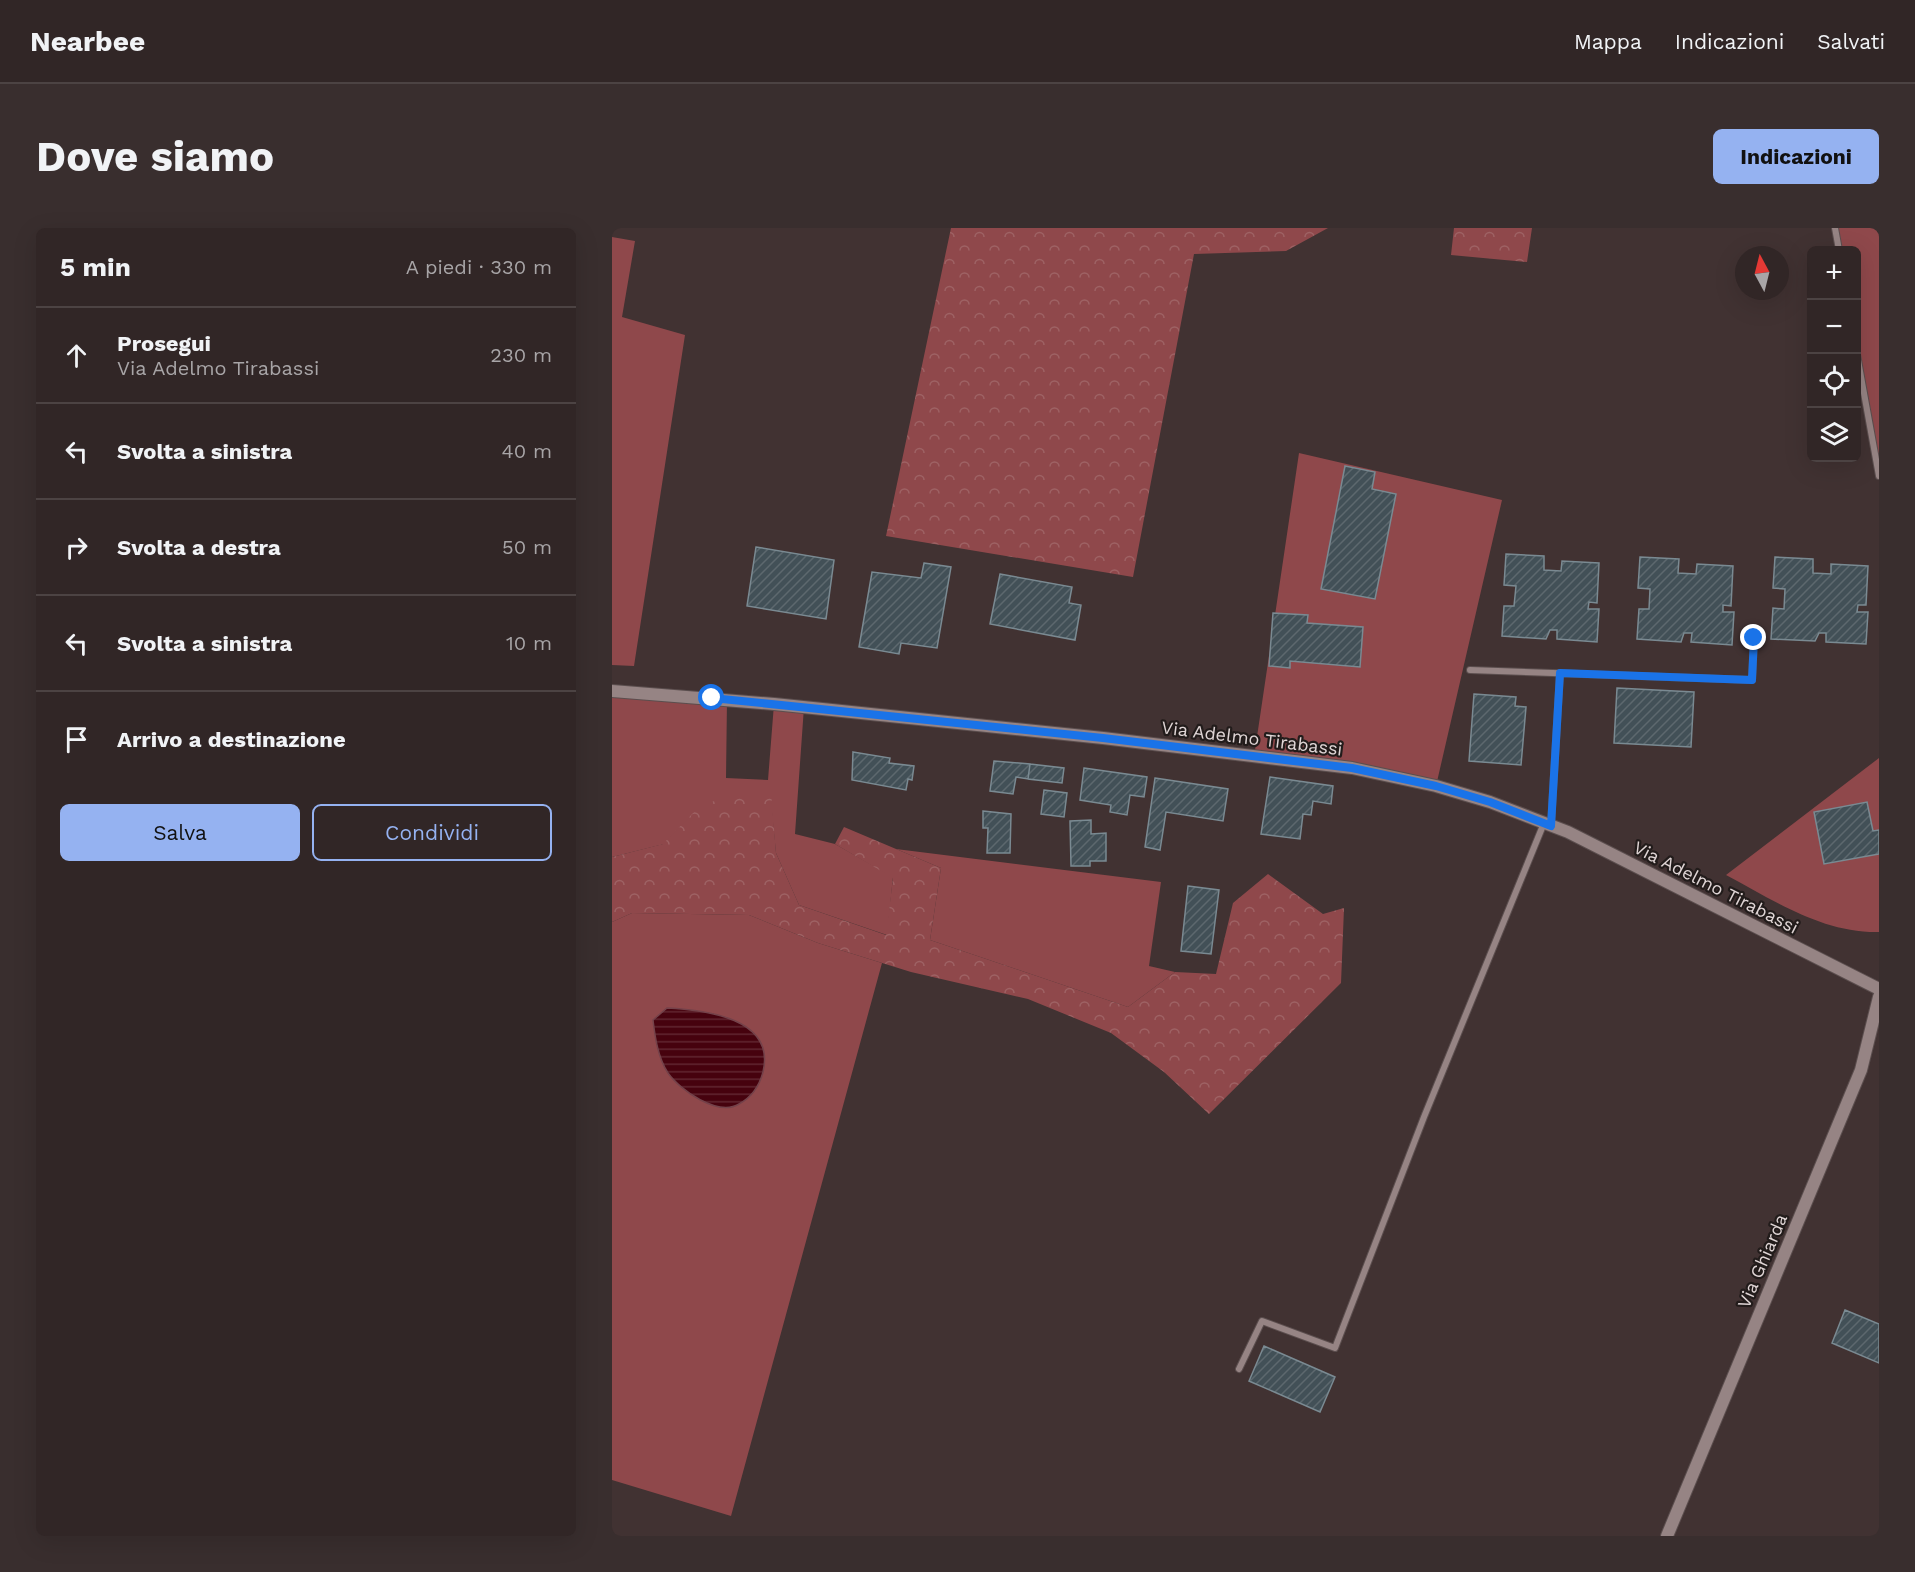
<!DOCTYPE html>
<html lang="it">
<meta charset="utf-8">
<style>
body{margin:0;font-family:"Work Sans",sans-serif;background:#392e2e;color:#f1f3f6}
.controls{position:absolute;right:18px;top:18px;display:grid;overflow:hidden;border-radius:9px;box-shadow:0 6px 24px #0002}
.controls button{width:54px;height:54px;display:grid;place-items:center;padding:0;border:0;border-bottom:2px solid #4c4343;background:#312626;color:#f1f3f6;font:30px sans-serif}
.compass{position:absolute;left:1123px;top:18px;width:54px;height:54px;border-radius:50%;background:#312626;box-shadow:0 6px 24px #0002;rotate:353deg}
.stop{position:absolute;width:18px;height:18px;margin:-14px;border:4px solid #1a73e8;border-radius:50%;background:#fff}
.stop.end{background:#1a73e8;border-color:#fff;box-shadow:0 2px 6px #0008}
.list{margin:0;padding:0;list-style:none}
h2{display:flex;justify-content:space-between;align-items:center;height:78px;margin:0;padding:0 24px;font-size:26px}
h2 small{font-size:20px;font-weight:400;color:#a8a5a7}
.list li{display:grid;grid-template-columns:39px 1fr auto;gap:18px;align-items:center;box-sizing:border-box;height:96px;padding:0 24px;border-top:2px solid #4c4343}
.list b{display:block;font-size:22px;white-space:nowrap}
.list p{margin:0;font-size:20px;white-space:nowrap;color:#a8a5a7}
.list em{font-size:20px;font-style:normal;color:#a8a5a7}
.actions{display:flex;gap:12px;padding:18px 24px}
.actions a{flex:1;padding:14px 0;border:2px solid #95b2f1;border-radius:9px;text-align:center;font-size:21px;color:#95b2f1}
.actions .main{background:#95b2f1;color:#111}
.icon{flex:none;width:33px;height:33px;fill:none;stroke:currentColor;stroke-width:2;stroke-linecap:round;stroke-linejoin:round}
.map{position:relative;flex:none;width:1267px;height:1308px;overflow:hidden;border-radius:9px}
header{display:flex;align-items:center;gap:36px;box-sizing:border-box;height:84px;padding:0 30px;background:#312626;border-bottom:2px solid #4c4343}
header strong{font-size:28px}
nav{display:flex;gap:33px;margin-inline-start:auto;font-size:21px}
.intro{display:flex;align-items:center;justify-content:space-between;box-sizing:border-box;height:144px;padding:0 36px}
h1{margin:0;font-size:42px}
.button{padding:15px 27px;border-radius:9px;background:#95b2f1;color:#111;font-size:21px;font-weight:700}
main{display:flex;gap:36px;padding:0 36px}
aside{flex:1;background:#312626;border-radius:9px;box-shadow:0 6px 24px #0002}
.map>svg:first-child{display:block}
.green{fill:#8f484b}
.forest{fill:url(#forest-crowns)}
.water{fill:url(#water-rules);stroke:#74424a;stroke-width:1.5}
.building{fill:url(#building-hatch);stroke:#7a8a92;stroke-width:1.5}
.lines{fill:none;stroke-linecap:round;stroke-linejoin:round}
.street-casing{stroke:#5b4e4e;stroke-width:8}
.secondary-casing{stroke:#5b4e4e;stroke-width:14}
.street{stroke:#968484;stroke-width:6}
.secondary{stroke:#968484;stroke-width:12}
.route{stroke:#1a73e8;stroke-width:8}
.labels{text-anchor:middle;dominant-baseline:central;stroke-width:4.5;stroke-linejoin:round;paint-order:stroke}
.street-label{font-size:18px;fill:#e0d6d6;stroke:#221c1b}
</style>
<header>
<strong>Nearbee</strong>
<nav><a>Mappa</a><a>Indicazioni</a><a>Salvati</a></nav>
</header>
<div class="intro"><h1>Dove siamo</h1><a class="button">Indicazioni</a></div>
<main>
<aside>
<h2>5 min<small>A piedi · 330 m</small></h2>
<ul class="list">
<li><svg class="icon" aria-label="ahead" viewBox="0 0 24 24"><path d="M12 20V5M6 11l6-6 6 6"/></svg><div><b>Prosegui</b><p>Via Adelmo Tirabassi</p></div><em>230 m</em></li>
<li><svg class="icon" aria-label="left" viewBox="0 0 24 24"><path d="M17 20v-9H6M10 6l-5 5 5 5"/></svg><div><b>Svolta a sinistra</b></div><em>40 m</em></li>
<li><svg class="icon" aria-label="right" viewBox="0 0 24 24"><path d="M7 20v-9h11M14 6l5 5-5 5"/></svg><div><b>Svolta a destra</b></div><em>50 m</em></li>
<li><svg class="icon" aria-label="left" viewBox="0 0 24 24"><path d="M17 20v-9H6M10 6l-5 5 5 5"/></svg><div><b>Svolta a sinistra</b></div><em>10 m</em></li>
<li><svg class="icon" aria-label="arrive" viewBox="0 0 24 24"><path d="M6 21V4h12l-3 4 3 4H6"/></svg><div><b>Arrivo a destinazione</b></div></li>
</ul>
<div class="actions"><a class="main">Salva</a><a>Condividi</a></div>
</aside>
<div class="map">
<svg width="1267" height="1308" viewBox="0 0 1267 1308">
<defs>
<pattern id="forest-crowns" width="20" height="18" patternUnits="userSpaceOnUse" patternTransform="scale(1.5)"><rect width="20" height="18" fill="#8f484b"/><path d="M2 6a3 3 0 1 1 6 0M12 15a3 3 0 1 1 6 0" fill="none" stroke="#9e6264"/></pattern>
<pattern id="water-rules" width="6" height="5" patternUnits="userSpaceOnUse" patternTransform="scale(1.5)"><rect width="6" height="5" fill="#46020e"/><path d="M0 2.5h6" fill="none" stroke="#602630"/></pattern>
<pattern id="building-hatch" width="6" height="6" patternUnits="userSpaceOnUse" patternTransform="scale(1.5)"><rect width="6" height="6" fill="#425057"/><path d="M-1 1l2-2M0 6l6-6M5 7l2-2" fill="none" stroke="#5d686e"/></pattern>
</defs>
<rect width="100%" height="100%" fill="#413232"/>
<path class="green" d="M1223,0H1267V248L1245,121L1244,22H1227Z
M0,9L23,13L10,89L73,107L22,438L0,437Z
M687,225L890,272L824,558L642,529Z
M0,463L115,472L114,550L156,552L162,476L192,479L183,606L223,616L281,649L275,707L187,677L164,625L158,564L84,583L52,616L0,629Z
M1267,530V704C1210,705 1163,673 1114,647Z
M284,621L549,654L537,738L563,744L516,779L318,712L329,640Z
M20,685L137,687L206,715L270,735L119,1288L0,1252V694Z"/>
<path class="forest" d="M339,0H716L674,23L582,26L521,349L274,308Z
M842,0H920L915,34L839,27Z
M122,563L159,564L164,625L187,677L274,707L281,650L223,616L232,599L329,640L318,712L516,779L563,744L604,746L621,675L656,646L711,686L732,680L729,755L597,886L552,844L499,805L416,771L299,744L206,715L137,687L20,685L0,694V629L51,616L84,582Z"/>
<path class="water" d="M55,780C93,782 164,790 151,844C147,859 140,869 127,876C106,889 68,862 56,845C46,830 43,809 41,792Z"/>
<path class="building" d="M733,238L763,244L760,261L784,266L763,371L709,361Z
M144,319L222,332L214,391L135,378Z
M894,326L932,328V342L949,343L950,333L987,335L985,375L977,374L976,381H987L985,414L945,411V402H938L934,411L890,408L892,378H902L904,358L892,357Z
M1028,329L1067,331L1066,345L1084,346L1085,336L1121,338L1119,378L1111,377V384H1122L1120,417L1079,414L1080,405H1072L1069,414L1025,411L1027,381H1037L1038,361L1026,360Z
M1163,329L1201,331V345L1219,346V336L1256,338L1254,377H1246L1245,384H1256L1254,416L1214,414V405H1207L1203,413L1159,411L1161,380L1172,381L1173,361L1161,360Z
M312,335L339,339L325,420L289,415L287,426L247,419L260,344L309,350Z
M388,346L460,359L457,375L469,377L463,412L378,396Z
M661,385L696,387L695,395L751,399L748,439L678,433V440L657,438Z
M1005,460L1082,464L1079,519L1002,515Z
M862,466L904,469L903,478L914,479L909,537L857,533Z
M241,524L278,530L277,535L302,538L300,552L296,551L294,562L240,552Z
M382,533L418,536L416,551L404,549L401,566L378,563Z
M418,536L452,540L450,555L416,551Z
M472,540L535,549L532,569L518,567L515,587L498,584L499,577L468,572Z
M658,549L721,558L719,576L701,573L699,587L691,586L688,611L649,606Z
M543,550L616,561L611,593L554,584L548,622L533,619Z
M432,562L455,565L452,589L429,586Z
M1255,574L1261,603L1267,602V626L1212,636L1202,584Z
M371,583L399,586L398,625H375L376,600H371Z
M479,592V606L494,605V633H478V638H459L458,593Z
M576,658L607,662L599,726L569,723Z
M1233,1082L1267,1096V1135L1220,1115Z
M652,1118L723,1149L708,1184L637,1153Z"/>
<g class="lines">
<g class="street-casing">
<path id="street" d="M1223,0L1227,22
M1244,121L1267,248
M858,442L1140,452L1142,410
M939,597L948,445
M627,1141L650,1093L723,1120L812,889L932,595"/>
</g>
<g class="secondary-casing">
<path id="secondary" d="M0,463L162,476L491,510L740,540L824,558L878,574L956,604L1267,761
M1055,1308L1249,842L1267,769"/>
</g>
<use href="#street" class="street"/>
<use href="#secondary" class="secondary"/>
</g>
<g class="lines">
<path class="route" d="M100,470L491,510L740,540L824,558L878,574L939,598L948,445L1140,452L1142,410"/>
</g>
<g class="labels">
<g class="street-label">
<text transform="translate(640 510) rotate(7)">Via Adelmo Tirabassi</text>
<text transform="translate(1104 659) rotate(27)">Via Adelmo Tirabassi</text>
<text transform="translate(1150 1033) rotate(-67)">Via Ghiarda</text>
</g>
</g>
</svg>
<div class="controls">
<button>+</button>
<button>−</button>
<button><svg class="icon" aria-label="locate" viewBox="0 0 24 24"><circle cx="12" cy="12" r="6"/><path d="M12 2v4M12 18v4M2 12h4M18 12h4"/></svg></button>
<button><svg class="icon" aria-label="layers" viewBox="0 0 24 24"><path d="M12 4l9 5-9 5-9-5zM3 14l9 5 9-5"/></svg></button>
</div>
<svg class="compass" viewBox="-18 -18 36 36"><path d="M0-13l5 13h-10z" fill="#e53935"/><path d="M0 13l5-13h-10z" fill="#a8a5a7"/></svg>
<div class="stop" style="left:100px;top:470px"></div>
<div class="stop end" style="left:1142px;top:410px"></div>
</div>
</main>
